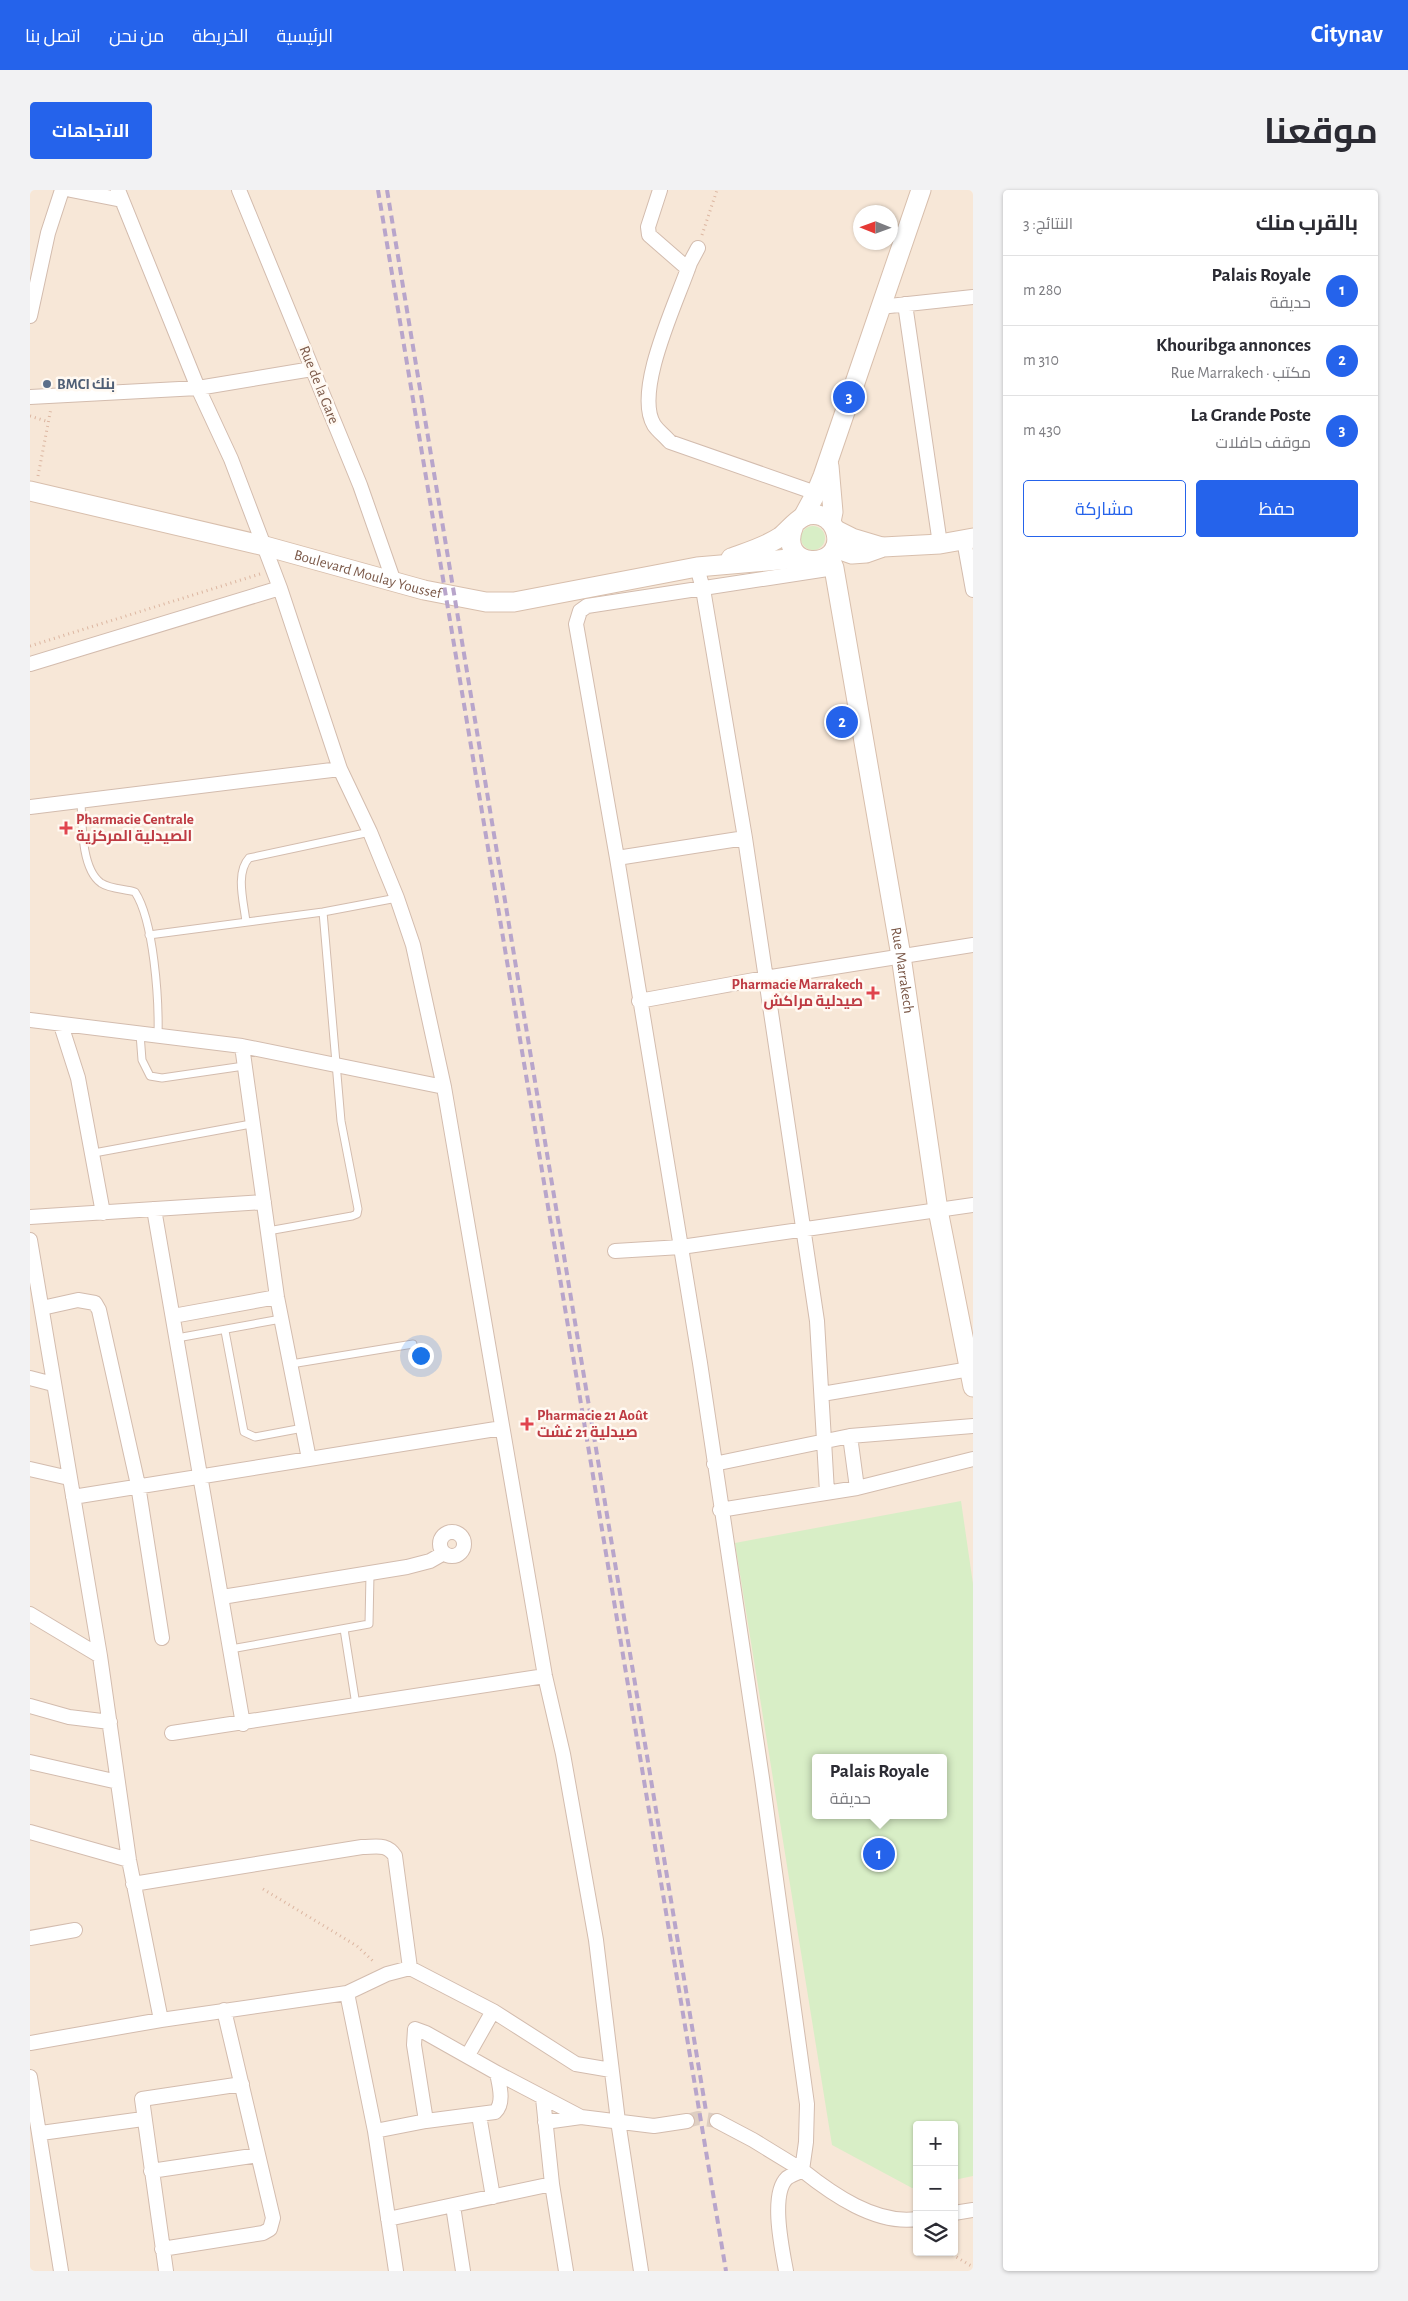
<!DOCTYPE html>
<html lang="ar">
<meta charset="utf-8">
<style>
body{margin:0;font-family:"Alegreya Sans",Cairo,sans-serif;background:#f2f2f3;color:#2b2b33;direction:rtl}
.controls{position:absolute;right:15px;bottom:15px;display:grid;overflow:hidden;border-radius:5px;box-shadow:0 1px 4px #0004}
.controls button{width:45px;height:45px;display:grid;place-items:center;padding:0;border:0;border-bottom:1px solid #e1e1e2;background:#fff;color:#2b2b33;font:25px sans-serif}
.compass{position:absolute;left:823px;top:15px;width:45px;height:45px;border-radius:50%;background:#fff;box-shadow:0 1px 4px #0004;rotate:271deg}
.you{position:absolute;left:390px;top:1165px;width:18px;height:18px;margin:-12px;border:4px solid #fff;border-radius:50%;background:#1a73e8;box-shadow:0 0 0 8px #1a73e833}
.badge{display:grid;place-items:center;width:32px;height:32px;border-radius:50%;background:#2563eb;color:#fff;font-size:16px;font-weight:700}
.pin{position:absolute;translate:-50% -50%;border:2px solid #fff;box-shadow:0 1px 5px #0006}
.popup{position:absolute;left:782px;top:1564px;width:135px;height:65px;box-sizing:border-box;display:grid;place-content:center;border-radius:5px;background:#fff;filter:drop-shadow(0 1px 4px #0005);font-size:16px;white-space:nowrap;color:#7c7c81}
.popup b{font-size:19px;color:#2b2b33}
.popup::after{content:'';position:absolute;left:50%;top:100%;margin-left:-10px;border:10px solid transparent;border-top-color:#fff}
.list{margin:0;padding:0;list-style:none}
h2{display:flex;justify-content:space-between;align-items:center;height:65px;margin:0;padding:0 20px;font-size:21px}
h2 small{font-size:16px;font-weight:400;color:#7c7c81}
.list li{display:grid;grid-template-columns:32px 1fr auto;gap:15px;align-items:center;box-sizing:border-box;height:70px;padding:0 20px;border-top:1px solid #e1e1e2}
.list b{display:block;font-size:19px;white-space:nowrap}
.list p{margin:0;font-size:16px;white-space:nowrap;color:#7c7c81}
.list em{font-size:16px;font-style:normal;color:#7c7c81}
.actions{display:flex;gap:10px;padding:15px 20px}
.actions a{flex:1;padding:11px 0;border:1px solid #2563eb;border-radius:5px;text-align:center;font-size:18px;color:#2563eb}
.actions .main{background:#2563eb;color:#fff}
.icon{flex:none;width:28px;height:28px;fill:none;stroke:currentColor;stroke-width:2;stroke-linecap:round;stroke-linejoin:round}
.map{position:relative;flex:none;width:943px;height:2081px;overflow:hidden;direction:ltr;border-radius:5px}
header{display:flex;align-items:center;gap:30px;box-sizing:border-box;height:70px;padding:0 25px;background:#2563eb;color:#fff}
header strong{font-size:24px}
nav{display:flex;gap:28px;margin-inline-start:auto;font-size:18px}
.intro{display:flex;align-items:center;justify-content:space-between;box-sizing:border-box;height:120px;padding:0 30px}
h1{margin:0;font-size:35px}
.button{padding:12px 22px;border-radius:5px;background:#2563eb;color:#fff;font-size:18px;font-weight:700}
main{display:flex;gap:30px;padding:0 30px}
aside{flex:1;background:#fff;border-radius:5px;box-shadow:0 1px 4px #0004}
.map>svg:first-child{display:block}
.residential{fill:#f7e7d7;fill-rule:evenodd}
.green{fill:#d8eec6;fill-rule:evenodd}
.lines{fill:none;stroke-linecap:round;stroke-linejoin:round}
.street-tunnel{stroke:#decec2;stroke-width:14;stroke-dasharray:14 7;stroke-linecap:butt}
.lane-casing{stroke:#d3bcae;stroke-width:9}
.street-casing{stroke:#d3bcae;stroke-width:16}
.secondary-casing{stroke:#d8bfad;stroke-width:21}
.path{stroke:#dcb6a1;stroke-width:3;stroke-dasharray:1 4;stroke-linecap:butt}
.lane{stroke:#fff;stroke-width:7}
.street{stroke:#fff;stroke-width:14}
.secondary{stroke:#fff;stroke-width:19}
.rail{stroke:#b8a5cb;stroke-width:4;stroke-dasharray:8 5;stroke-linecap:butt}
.service-dot{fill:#5c6f8a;stroke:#fff9f2;stroke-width:2}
.health-dot{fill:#e0444e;stroke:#fff9f2;stroke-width:2}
.labels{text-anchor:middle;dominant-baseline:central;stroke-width:5;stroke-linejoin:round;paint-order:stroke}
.service-label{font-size:15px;font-weight:bold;fill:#4e5e75;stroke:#fff9f2;text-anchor:start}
.street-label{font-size:15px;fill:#7c5a4a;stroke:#fff9f2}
.health-label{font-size:15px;font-weight:bold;fill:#be3a42;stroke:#fff9f2;text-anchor:start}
</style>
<header>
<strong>Citynav</strong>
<nav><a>الرئيسية</a><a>الخريطة</a><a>من نحن</a><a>اتصل بنا</a></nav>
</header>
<div class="intro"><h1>موقعنا</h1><a class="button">الاتجاهات</a></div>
<main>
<aside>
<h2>بالقرب منك<small>النتائج: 3</small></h2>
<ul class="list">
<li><span class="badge">1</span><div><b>Palais Royale</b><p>حديقة</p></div><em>280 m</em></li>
<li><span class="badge">2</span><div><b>Khouribga annonces</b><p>مكتب · Rue Marrakech</p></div><em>310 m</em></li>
<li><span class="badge">3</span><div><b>La Grande Poste</b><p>موقف حافلات</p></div><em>430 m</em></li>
</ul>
<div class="actions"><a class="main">حفظ</a><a>مشاركة</a></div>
</aside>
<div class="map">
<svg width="943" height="2081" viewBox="0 0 943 2081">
<rect width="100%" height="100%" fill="#fef5ea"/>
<path class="residential" d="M0,0H943V2081H0ZM831,22H861V52H831ZM785,1568H913V1625H785ZM887,1935H924V2062H887Z"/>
<path class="green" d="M771 348a12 12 0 1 1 24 0a12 12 0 1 1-24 0Z
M931,1311L943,1394V1986L924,1990V1935H887V1997L882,1998L802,1955L705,1353ZM785,1568H913V1625H785Z"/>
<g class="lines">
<path class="street-tunnel" d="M657,1931L668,1928L687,1931"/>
<g class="lane-casing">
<path id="lane" d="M51,610C52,632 51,679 71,693C80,699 95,699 105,702C124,731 129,810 128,846
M216,732C214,713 205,683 219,668L340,642
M119,745L293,722L367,708
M110,844L112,870L120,886L132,888L214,876
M64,963L221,934
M238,1041L322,1026L327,1024L328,1019L311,931L293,722
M195,1141L214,1242L225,1247L273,1238
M147,1148L251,1129
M261,1174L383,1154
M314,1439L326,1515
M201,1459L339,1434L340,1384"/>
</g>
<g class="street-casing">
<path id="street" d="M41,0L92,10
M88,0L168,198L201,269L250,398L310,579L340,642L367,708L383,755L414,897L515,1486L533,1564L566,1750L588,1931L611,2081
M209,0L330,295L364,392
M630,0L618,37L619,45L658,79
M668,58L660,73C648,109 603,201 624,235C628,241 635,246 640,252L786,303
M875,114L910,354
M850,117L943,107
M0,126L18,43L32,0
M0,207L168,198L282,179
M934,350L943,400
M667,377L673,399L715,648L787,1131L797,1302
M804,378L557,416L550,421L546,434L587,668L670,1173L732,1588L777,1914L776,1952L772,1980C802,2004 846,2035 887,2029
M0,474L250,398
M0,617L310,579
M587,668L715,648
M609,811L735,788L943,755
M0,830L212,856L414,897
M31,835L48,888L73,1023
M212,856L247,1107L279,1269
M124,1019L213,1534
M0,1027L234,1012
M0,1050L70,1466L99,1670L131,1830
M585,1061L651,1057L943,1015
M12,1118L48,1110L65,1113L69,1120L108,1295L132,1448
M143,1126L247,1107
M0,1188L23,1194
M792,1204L940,1179
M820,1246L827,1298
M684,1274L820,1246L943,1236
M0,1279L39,1288
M43,1307L472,1238
M690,1320L827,1298L943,1269
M410 1354a12 12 0 1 1 24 0a12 12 0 1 1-24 0Z
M192,1407L377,1377L400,1371L414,1363
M0,1424L70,1466
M0,1516L39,1527L80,1532
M142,1543L515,1486
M0,1572L88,1592
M0,1642L99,1670
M103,1694L332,1657C346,1657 357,1653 365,1666L380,1778
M0,1748L45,1740
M317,1803L345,1941L366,2081
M0,1853L131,1830L317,1803L357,1784L380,1778L463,1821L546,1874L581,1880
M438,1865L463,1821
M0,1887L31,2081
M513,1908L522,1994L536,2081
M449,1925L463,2007
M396,1931L384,1855L385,1839L396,1843L467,1883L551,1927L624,1936L657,1931
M687,1931L723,1950L772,1980
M515,1932L551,1927
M345,1941L396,1931L465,1922C475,1913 469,1894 467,1883
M11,1943L113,1929
M121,1981L228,1965
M423,2016L433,2081
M924,2023L943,2020
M358,2029L522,1994
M132,2059L233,2043L240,2039L243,2028L194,1820
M136,2081L112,1909L212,1894
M756,2081C752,2059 740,2004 757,1988C761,1985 768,1983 772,1980"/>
</g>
<g class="secondary-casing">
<g id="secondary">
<path d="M799,276L803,322L801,332"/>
<path id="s1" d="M0,301L235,356L394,400L456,412H484L667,377L771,368"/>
<path d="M773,327L786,303L793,286L891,0"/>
<path d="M806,340L822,348L852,357"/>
<path d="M805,358L822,364L836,363L853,357L910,354L943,348"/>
<path id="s2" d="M799,366L804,378L871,766L908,1020L943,1197"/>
<path d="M701,368C717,362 735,357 750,347C758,341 764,332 773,327C779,324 786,324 792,326C799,329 804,335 806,343C815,381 745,381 764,335"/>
</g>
</g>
<path class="path" d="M672,45L687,0
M0,226L19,232
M8,286L21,218
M0,456L230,384
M233,1699L327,1756L345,1773
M918,2062L943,2077"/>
<use href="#lane" class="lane"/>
<use href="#street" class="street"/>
<use href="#secondary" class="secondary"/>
<path class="rail" d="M348,0L696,2081
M357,0L676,1921"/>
</g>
<circle class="service-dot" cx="17" cy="194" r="5"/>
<g class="health-dot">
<path d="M33.5 630.5h5v5h5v5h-5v5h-5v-5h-5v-5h5z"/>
<path d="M840.5 795.5h5v5h5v5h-5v5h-5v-5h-5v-5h5z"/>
<path d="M494.5 1226.5h5v5h5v5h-5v5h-5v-5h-5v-5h5z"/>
</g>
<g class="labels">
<g class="service-label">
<text x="27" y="194">BMCI بنك</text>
</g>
<g class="street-label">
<text transform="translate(289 195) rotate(68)">Rue de la Gare</text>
<text stroke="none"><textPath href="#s1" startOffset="348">Boulevard Moulay Youssef</textPath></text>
<text stroke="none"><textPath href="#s2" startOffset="421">Rue Marrakech</textPath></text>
</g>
<g class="health-label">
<text x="46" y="629">Pharmacie Centrale<tspan x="46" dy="17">الصيدلية المركزية</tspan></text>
<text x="833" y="794" text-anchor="end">Pharmacie Marrakech<tspan x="833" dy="17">صيدلية مراكش</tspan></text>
<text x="507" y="1225">Pharmacie 21 Août<tspan x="507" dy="17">صيدلية 21 غشت</tspan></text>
</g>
</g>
</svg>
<div class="controls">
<button>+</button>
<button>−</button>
<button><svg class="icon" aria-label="layers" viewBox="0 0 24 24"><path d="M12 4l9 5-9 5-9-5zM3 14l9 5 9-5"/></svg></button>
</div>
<svg class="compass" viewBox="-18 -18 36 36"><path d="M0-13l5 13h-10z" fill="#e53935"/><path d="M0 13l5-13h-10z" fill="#7c7c81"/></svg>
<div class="you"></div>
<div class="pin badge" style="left:849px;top:1664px">1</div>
<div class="popup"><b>Palais Royale</b>حديقة</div>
<div class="pin badge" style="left:812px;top:532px">2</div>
<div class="pin badge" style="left:819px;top:207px">3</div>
</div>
</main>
